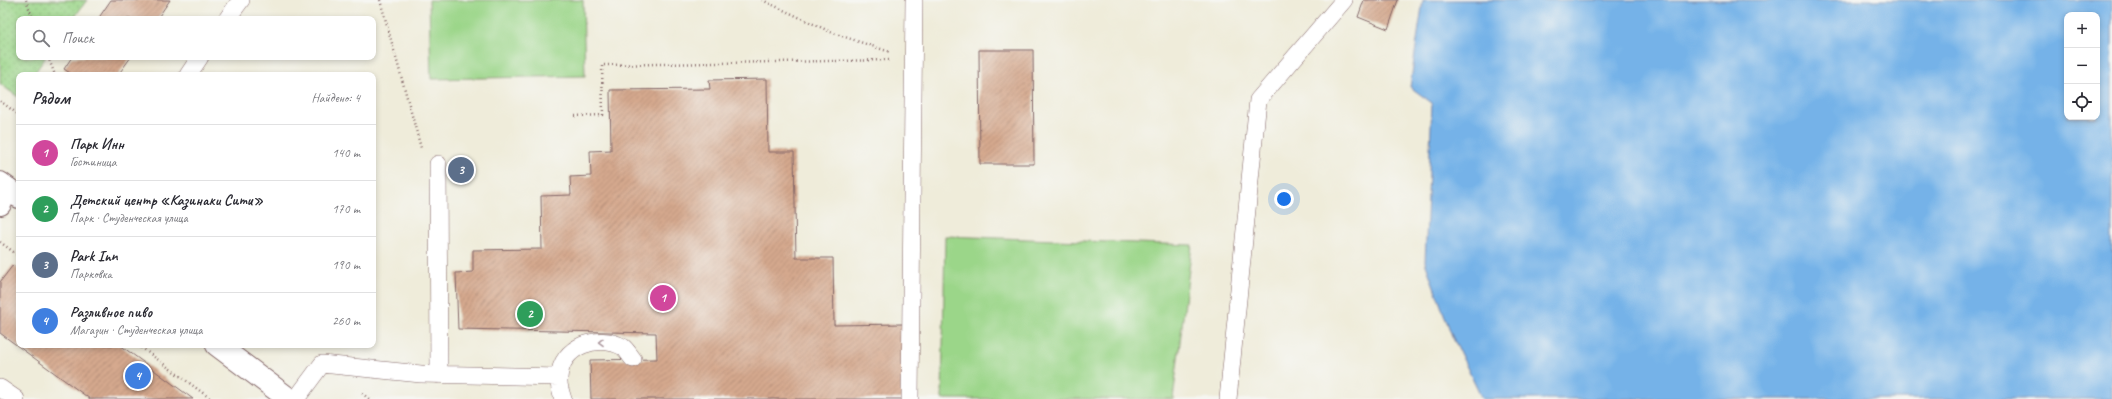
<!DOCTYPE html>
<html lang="ru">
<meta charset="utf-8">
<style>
body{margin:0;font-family:Caveat,sans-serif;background:#f7f7f7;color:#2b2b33}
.controls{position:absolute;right:12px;top:12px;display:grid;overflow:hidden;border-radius:8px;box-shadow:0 2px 6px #0003}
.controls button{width:36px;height:36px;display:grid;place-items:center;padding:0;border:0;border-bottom:1px solid #e1e1e2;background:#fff;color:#2b2b33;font:20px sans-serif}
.you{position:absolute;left:1284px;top:199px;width:14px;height:14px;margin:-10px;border:3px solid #fff;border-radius:50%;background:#1a73e8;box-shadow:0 0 0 6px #1a73e833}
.badge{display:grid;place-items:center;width:26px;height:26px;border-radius:50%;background:#7c3aed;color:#fff;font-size:13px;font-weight:700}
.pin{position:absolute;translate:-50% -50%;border:2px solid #fff;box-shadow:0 1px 4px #0006}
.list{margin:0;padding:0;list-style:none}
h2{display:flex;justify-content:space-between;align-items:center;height:52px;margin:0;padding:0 16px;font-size:17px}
h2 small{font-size:13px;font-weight:400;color:#7c7c81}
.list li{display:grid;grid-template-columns:26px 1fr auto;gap:12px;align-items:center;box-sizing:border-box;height:56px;padding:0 16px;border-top:1px solid #e1e1e2}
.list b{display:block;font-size:15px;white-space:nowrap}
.list p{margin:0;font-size:13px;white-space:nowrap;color:#7c7c81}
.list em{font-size:13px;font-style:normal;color:#7c7c81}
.icon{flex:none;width:22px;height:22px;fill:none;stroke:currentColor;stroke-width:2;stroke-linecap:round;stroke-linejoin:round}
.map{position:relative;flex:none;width:2112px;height:399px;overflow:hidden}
.search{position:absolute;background:#fff;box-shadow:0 2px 6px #0003;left:16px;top:16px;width:360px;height:44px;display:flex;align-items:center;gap:10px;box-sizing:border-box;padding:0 14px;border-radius:8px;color:#7c7c81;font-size:15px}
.panel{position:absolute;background:#fff;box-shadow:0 2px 6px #0003;left:16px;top:72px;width:360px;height:276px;border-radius:8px}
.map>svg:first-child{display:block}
.grass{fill:#9bd689;stroke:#727a5a}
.park{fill:url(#park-dots);stroke:#727a5a}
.water{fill:#75b2e8;stroke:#60688a;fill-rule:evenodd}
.building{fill:url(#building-hatch)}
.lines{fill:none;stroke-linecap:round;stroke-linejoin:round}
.lane-casing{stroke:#846768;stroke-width:18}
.street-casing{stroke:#846768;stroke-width:24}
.secondary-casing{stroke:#846768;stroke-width:24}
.path{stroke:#846768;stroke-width:2.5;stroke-dasharray:1 3;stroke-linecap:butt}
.lane{stroke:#fff;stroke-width:17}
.street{stroke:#fff;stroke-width:22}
.secondary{stroke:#fff;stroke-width:22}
.oneway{stroke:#ae9aa0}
</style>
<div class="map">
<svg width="2112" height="399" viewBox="0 0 2112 399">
<defs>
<pattern id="park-dots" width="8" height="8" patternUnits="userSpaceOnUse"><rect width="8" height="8" fill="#9bd689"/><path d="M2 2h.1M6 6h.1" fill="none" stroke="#87b776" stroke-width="1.8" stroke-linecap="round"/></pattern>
<pattern id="building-hatch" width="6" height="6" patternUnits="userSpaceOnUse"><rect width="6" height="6" fill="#d5a98e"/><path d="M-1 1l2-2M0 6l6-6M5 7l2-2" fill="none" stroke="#af8974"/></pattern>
</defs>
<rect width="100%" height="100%" fill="#f6f6f2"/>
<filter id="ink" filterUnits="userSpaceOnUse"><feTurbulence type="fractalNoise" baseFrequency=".025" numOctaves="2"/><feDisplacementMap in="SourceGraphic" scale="8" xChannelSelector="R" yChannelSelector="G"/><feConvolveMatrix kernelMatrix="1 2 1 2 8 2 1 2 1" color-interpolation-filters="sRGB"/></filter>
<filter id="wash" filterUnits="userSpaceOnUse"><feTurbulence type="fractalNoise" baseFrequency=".012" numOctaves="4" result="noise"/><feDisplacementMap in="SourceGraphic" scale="16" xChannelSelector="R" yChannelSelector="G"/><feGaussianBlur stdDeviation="0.9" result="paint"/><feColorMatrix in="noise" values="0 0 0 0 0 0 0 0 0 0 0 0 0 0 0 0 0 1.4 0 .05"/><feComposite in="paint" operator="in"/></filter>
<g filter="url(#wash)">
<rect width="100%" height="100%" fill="#efecda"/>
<path class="grass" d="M429,0H583L585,76L431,79Z
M945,236L1192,245L1173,399H942Z"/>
<path class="park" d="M0,0H87L73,19H19V57H46L33,75H19L18,97L0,84Z"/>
<path class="water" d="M1423,0H2112V399H1482L1452,336L1425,262L1432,103L1410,87ZM2067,15H2097V117H2067Z"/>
<g id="blocks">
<path class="building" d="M111,0H170L157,19H98Z
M1364,0H1398L1388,29L1358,17Z
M979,50H1033L1034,164H980Z
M72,57H131L118,75H73L64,69Z
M767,79L768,152H794L796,258H833L834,325L903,324L905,399H591L590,360L657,359L656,333L458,329L456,273L473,272V250L542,249L541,196L571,195L570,177L591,176L590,151L611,150L610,90L710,89L709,80Z
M13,265L19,270V345H120L193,399H90L0,333V282Z"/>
</g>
</g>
<g filter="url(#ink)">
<use href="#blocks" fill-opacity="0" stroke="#846768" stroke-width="1"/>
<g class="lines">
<g class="lane-casing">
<path id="lane" d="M227,19L241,0
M188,75L200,57
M438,164L439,375
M0,388L16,399
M296,399L322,364L421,374L559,377
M563,399C561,393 558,384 559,378C561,346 598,333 623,347C627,350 630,356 633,359
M910,399L914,0
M1228,399L1258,100L1344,0"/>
</g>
<g class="street-casing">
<path id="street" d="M0,204L8,189"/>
</g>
<g class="secondary-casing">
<path id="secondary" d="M0,183L19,197
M217,345L289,399"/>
</g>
<path class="path" d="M26,0L33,19
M380,0L421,148
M762,0L833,33L890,52
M48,57L55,75
M0,101L19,115
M575,116L603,115L602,65L889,60
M0,242L19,256
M138,345L211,399
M362,393L369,399"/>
<use href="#lane" class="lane"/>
<use href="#street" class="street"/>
<use href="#secondary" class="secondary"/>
</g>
<defs><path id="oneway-chevron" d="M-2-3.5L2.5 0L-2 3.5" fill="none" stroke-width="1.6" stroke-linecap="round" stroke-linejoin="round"/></defs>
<use class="oneway" href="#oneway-chevron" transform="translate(601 342) rotate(179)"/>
</g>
</svg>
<div class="controls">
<button>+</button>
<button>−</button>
<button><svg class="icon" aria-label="locate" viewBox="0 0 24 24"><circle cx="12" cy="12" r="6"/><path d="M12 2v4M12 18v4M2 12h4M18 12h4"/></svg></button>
</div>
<div class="you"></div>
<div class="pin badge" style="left:663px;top:298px;background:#d1479c">1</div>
<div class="pin badge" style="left:530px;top:314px;background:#2e9e5b">2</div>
<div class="pin badge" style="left:461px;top:170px;background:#5c6f8a">3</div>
<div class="pin badge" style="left:138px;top:376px;background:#3f7fe0">4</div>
<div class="search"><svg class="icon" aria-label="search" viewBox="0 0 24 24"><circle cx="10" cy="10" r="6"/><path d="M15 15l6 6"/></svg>Поиск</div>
<section class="panel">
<h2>Рядом<small>Найдено: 4</small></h2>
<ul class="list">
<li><span class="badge" style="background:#d1479c">1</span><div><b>Парк Инн</b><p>Гостиница</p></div><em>140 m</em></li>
<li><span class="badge" style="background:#2e9e5b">2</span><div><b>Детский центр «Казинаки Сити»</b><p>Парк · Студенческая улица</p></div><em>170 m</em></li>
<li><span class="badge" style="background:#5c6f8a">3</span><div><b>Park Inn</b><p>Парковка</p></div><em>190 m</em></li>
<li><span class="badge" style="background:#3f7fe0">4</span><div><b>Разливное пиво</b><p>Магазин · Студенческая улица</p></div><em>260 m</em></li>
</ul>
</section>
</div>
